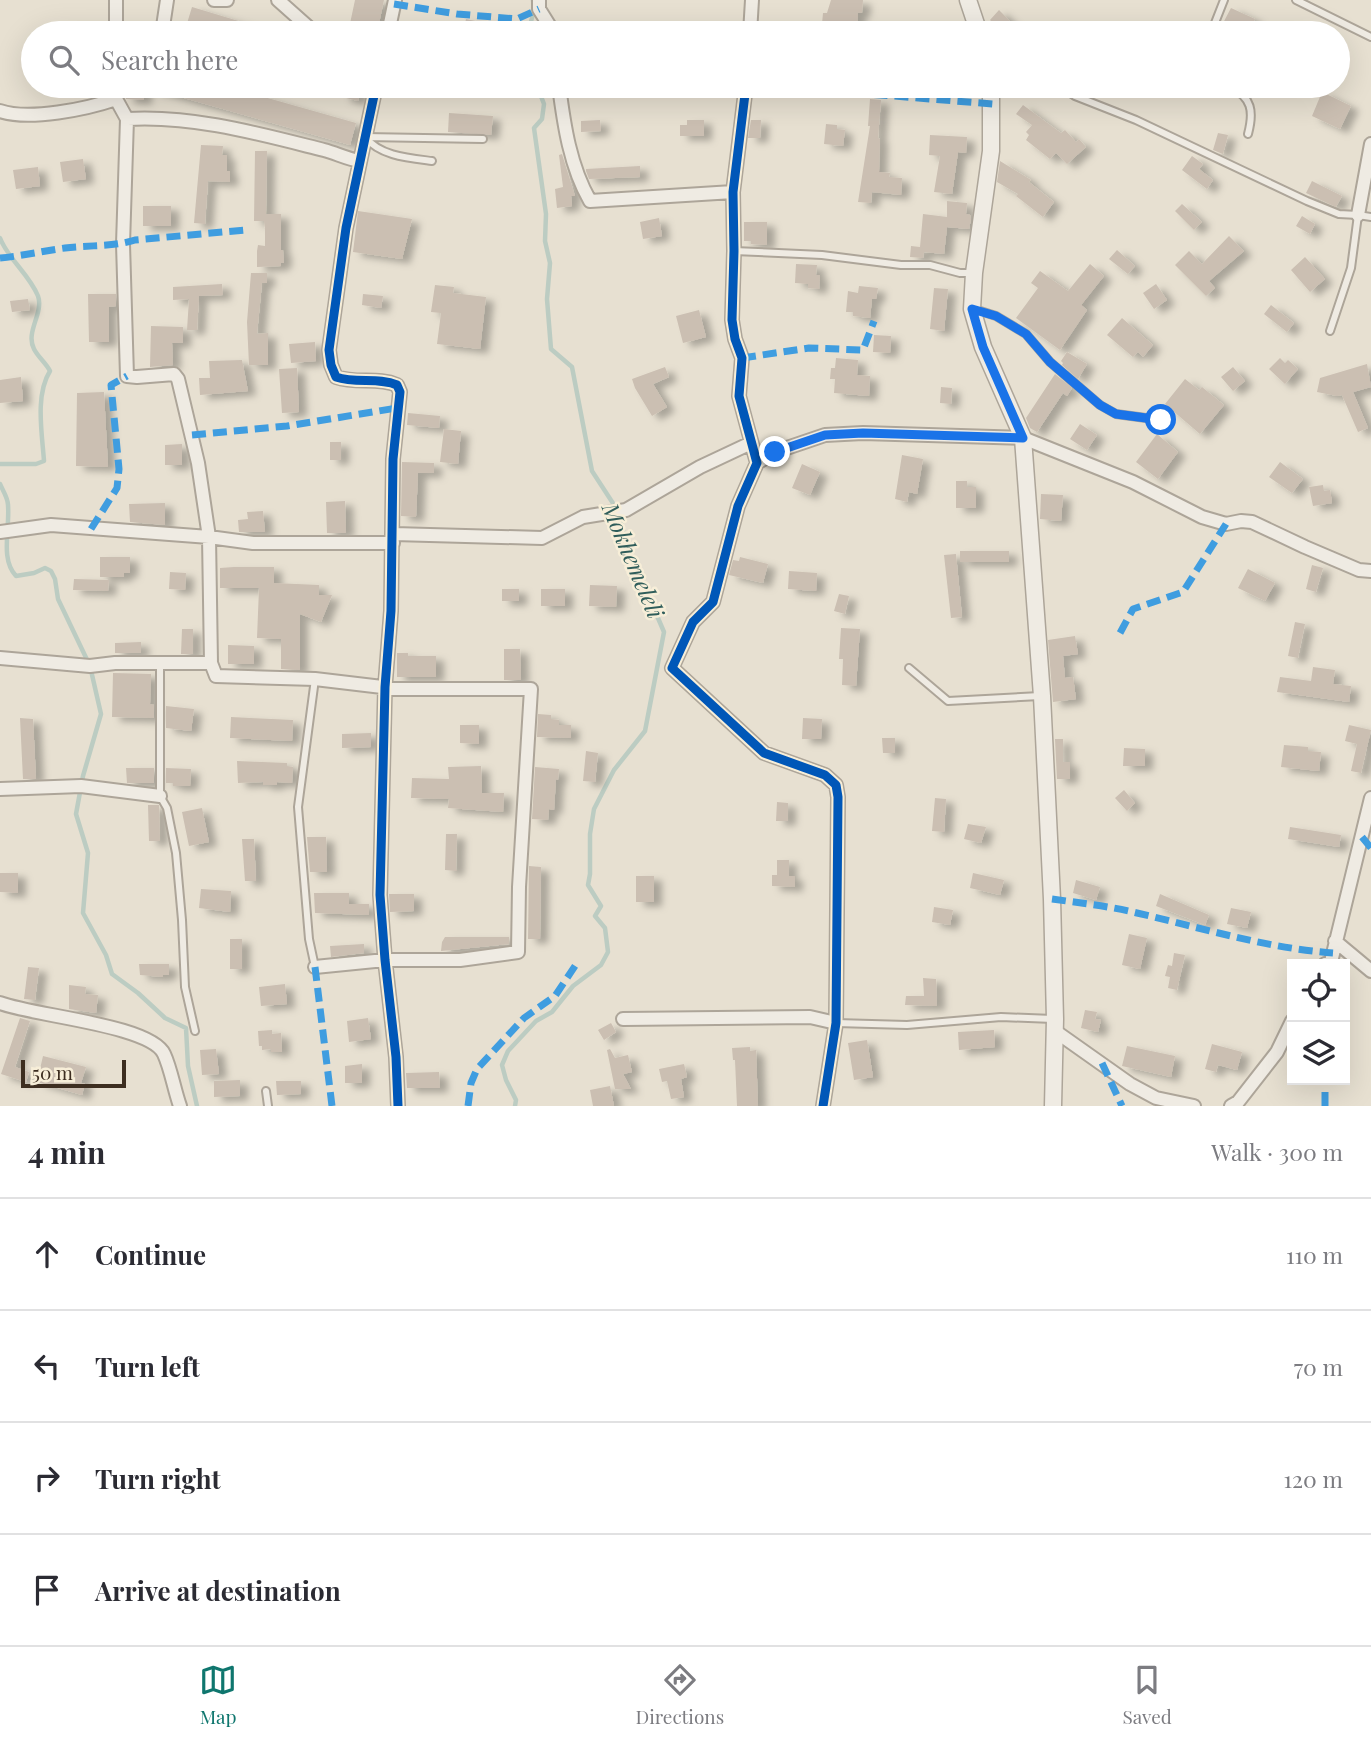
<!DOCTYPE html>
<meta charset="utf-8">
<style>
body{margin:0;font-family:"Playfair Display",serif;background:#f7f7f7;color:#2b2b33}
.controls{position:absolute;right:21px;bottom:21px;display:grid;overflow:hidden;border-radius:0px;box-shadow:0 7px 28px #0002}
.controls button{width:63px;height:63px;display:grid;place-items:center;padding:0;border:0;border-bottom:2px solid #e1e1e2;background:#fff;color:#2b2b33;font:35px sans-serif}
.scale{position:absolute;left:21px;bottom:18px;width:105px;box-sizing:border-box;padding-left:7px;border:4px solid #3d2e20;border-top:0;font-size:19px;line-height:24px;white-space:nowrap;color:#3d2e20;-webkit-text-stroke:5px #f7eed8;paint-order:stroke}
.stop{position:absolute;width:21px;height:21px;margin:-16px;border:5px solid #1a73e8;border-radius:50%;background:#fff}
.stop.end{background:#1a73e8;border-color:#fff;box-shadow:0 2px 7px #0008}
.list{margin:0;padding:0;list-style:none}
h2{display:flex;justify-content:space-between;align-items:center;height:91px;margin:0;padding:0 28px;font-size:30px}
h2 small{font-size:23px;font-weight:400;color:#7c7c81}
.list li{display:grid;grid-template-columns:46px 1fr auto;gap:21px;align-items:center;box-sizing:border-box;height:112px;padding:0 28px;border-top:2px solid #e1e1e2}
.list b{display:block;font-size:26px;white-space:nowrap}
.list em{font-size:23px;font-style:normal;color:#7c7c81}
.icon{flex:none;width:38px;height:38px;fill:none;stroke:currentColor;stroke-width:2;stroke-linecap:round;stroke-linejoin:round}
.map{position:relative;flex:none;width:1371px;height:1106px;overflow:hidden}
.search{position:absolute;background:#fff;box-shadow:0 7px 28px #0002;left:21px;right:21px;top:21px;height:77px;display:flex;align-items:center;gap:18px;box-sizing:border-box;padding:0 24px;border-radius:38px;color:#7c7c81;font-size:26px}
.sheet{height:539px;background:#fff}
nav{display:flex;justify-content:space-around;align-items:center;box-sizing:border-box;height:98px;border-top:2px solid #e1e1e2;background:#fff;font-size:19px;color:#7c7c81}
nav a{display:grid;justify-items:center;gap:4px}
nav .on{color:#0f766e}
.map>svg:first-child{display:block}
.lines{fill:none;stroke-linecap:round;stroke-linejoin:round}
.stream{stroke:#bcccc2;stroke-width:4.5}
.building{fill:#cbbfb2;filter:url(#shadow)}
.service-casing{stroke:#ada599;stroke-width:10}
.minor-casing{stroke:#ada599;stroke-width:16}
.tertiary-casing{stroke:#ada599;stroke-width:19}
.service{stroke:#efebe3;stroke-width:6}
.minor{stroke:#efebe3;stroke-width:12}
.tertiary{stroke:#efebe3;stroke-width:16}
.quiet{stroke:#3f9de0;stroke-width:7;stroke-dasharray:14 7;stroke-linecap:butt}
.cycleway-casing{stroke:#f7eed8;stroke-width:13}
.cycleway{stroke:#0057b8;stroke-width:9}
.route{stroke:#1a73e8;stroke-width:9}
.labels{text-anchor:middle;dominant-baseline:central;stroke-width:5;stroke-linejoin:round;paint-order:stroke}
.water-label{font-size:23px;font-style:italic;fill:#2f5d5a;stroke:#f7eed8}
</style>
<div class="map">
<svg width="1371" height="1106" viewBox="0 0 1371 1106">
<defs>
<filter id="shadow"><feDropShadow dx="8" dy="4.5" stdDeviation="3.5" flood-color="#0004"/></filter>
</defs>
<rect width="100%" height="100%" fill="#e7e0d1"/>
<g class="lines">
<path class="stream" d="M528,33L534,10L533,0
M0,238C8,259 29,274 38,296C44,313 25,332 34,349C38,357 46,363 50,371C35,395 42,433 44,461L36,464H0
M0,484C3,491 8,498 8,505C10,530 0,559 16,576L34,573L45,568L51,571L55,579L58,599L90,666L101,714L83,776L76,814L88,853L83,913L106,955L112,974L138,993L165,1018L186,1028L188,1066L197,1106
M515,1106L516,1100L506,1080L502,1065L508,1051L536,1021L552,1012L573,986L601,965L608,952L605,928L595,916L601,906L588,885L590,874V834L594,809L614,770L645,731L664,632L627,546L618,511L592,471L572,367L551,349L547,299L550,263L545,241L546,214L534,128L542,119L544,104L537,86"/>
</g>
<path class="building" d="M355,0H384L377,33H348Z
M831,0H863L862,13H858L857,28L822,24L823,13H827Z
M192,7L268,30V33H197L185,30Z
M1231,8L1255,19L1248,33H1239L1222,25Z
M999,10L1012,23L1003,32L990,20Z
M466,19L485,23L483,33H463Z
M127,86H144V100L126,99Z
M152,86H225L356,123L350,145L152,89Z
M345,86H361L358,101L342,97Z
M1322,92L1351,106L1340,129L1312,116Z
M870,99L881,100L878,138L880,139L879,172L890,173L889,177L902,178L901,195L872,192L871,203L858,202L870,126H868Z
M1023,105L1061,133L1065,130L1076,142L1079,139L1086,147L1067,164L1056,153L1050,159L1026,140L1029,135L1026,132L1032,125L1016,114Z
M449,113L493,116L491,135L448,132Z
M600,120L601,131L581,132V121Z
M687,120H704V136H680V125H687Z
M751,120H761L760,138H748Z
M826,124L837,125V129L845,130L843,146L824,144Z
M1218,133L1228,135L1223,154L1213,150Z
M930,135L967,137L966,153L958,152L952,194L934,192L940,156L929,155Z
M201,145L223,146L222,155H227V171H230V182L208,181L205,224L194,223Z
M255,151H267L266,214H281V250H283L284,263H281V266L257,267V251L258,245L265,246V228L264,221H254Z
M562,154L575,196H571L572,206L557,208L555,189L563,187L559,155Z
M1192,156L1203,164L1199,169L1213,180L1207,189L1182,170Z
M83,159L86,179L63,182L60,162Z
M1000,161L1031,180L1029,182L1054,202L1043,217L1016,196L1018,194L997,182Z
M640,166V177L589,179L586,171V169Z
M38,167L40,186L16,189L13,170Z
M1312,181L1342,196L1336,207L1306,193Z
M947,201L967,203L966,214L970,215L971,219L969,229L947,227L944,254L924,252L923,258L910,257L911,246L920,247L923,214L947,217Z
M1182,204L1202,222L1194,230L1175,211Z
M143,206H171V226H143Z
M358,211L412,219L402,259L353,252Z
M1302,216L1315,224L1310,234L1296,226Z
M659,218L662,236L643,239L640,222Z
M744,222H767V245L751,244V241H744Z
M1229,236L1244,251L1209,281L1215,288L1206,296L1175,265L1189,251L1202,264Z
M1117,250L1135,266L1128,274L1109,259Z
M1305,257L1325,279L1310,292L1291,270Z
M796,264L817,265L816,275H820L819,289L808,288V284L795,283Z
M1090,264L1104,276L1081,305L1087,310L1060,350L1016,318L1038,288L1031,283L1040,271L1068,291Z
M251,273H267V283H262L257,334L268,333V365H249L247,322Z
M222,284L223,295L199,296L197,330H187L189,299L173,300V287Z
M1156,284L1167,300L1154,309L1143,293Z
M435,285L454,287L453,293L486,297L480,349L437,344L441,313L431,312Z
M859,286L878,288L876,299H872L870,318L853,316V312H846L848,291L858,293Z
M934,288L948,289L944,331L930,329Z
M88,294H116V306L109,307V342H89Z
M363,294L383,296L381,308L362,305Z
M28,299L30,310L12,312L10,301Z
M1271,305L1294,323L1287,332L1264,314Z
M699,310L706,337L683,343L676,316Z
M1122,318L1153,345L1143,357L1138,352L1133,357L1107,335Z
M151,326L183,327V343H172L173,365L150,367Z
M874,335L891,336L890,353L873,352Z
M315,342L316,361L291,363L289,344Z
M1067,352L1087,364L1078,379L1062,365L1063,363L1061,361Z
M836,358L858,360L857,375L870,376L869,396L834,393L835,379H830L831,368H835Z
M1280,358L1285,363L1288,360L1298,369L1285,384L1269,369Z
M242,360L248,391L200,395L199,378H210L209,361Z
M1367,364L1371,387L1353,392L1368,428L1358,432L1342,395L1337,396L1317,392L1320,378Z
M665,367L669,377L653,384L667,407L652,416L635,388L632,379Z
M1233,367L1245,381L1233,391L1221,377Z
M297,368L299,412L282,413L279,369Z
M1055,374L1072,388L1067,396L1063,393L1037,432L1030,428L1026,418Z
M21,377L23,401L0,403V380Z
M1185,379L1199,390L1202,387L1224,405L1200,434L1165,404Z
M941,387L952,388L951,404L940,403Z
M104,392L108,467L76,466L77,393Z
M408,413L440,416L439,428L407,425Z
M1080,424L1097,435L1087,450L1070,439Z
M444,429L461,431L458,464L440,462Z
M1157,434L1178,452L1158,479L1136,462Z
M330,442H341V460H330Z
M182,444V465H165V445Z
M902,455L923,459L917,494L909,492L907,502L895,499Z
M402,462L434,463V473H418L416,517L401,516Z
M1280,462L1303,479L1292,493L1269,477Z
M802,464L820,472L810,495L792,488Z
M956,481H967V487H976V508H956Z
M1323,485L1324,491L1330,490L1332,503L1313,506L1309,487Z
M1041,494L1063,495L1061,521L1040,519Z
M345,501L346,533H327L326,502Z
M165,503V525L130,522L129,504Z
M263,511L265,532H239L238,520L248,519L247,512Z
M960,551H1009V562H960Z
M956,554L962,617L951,618L944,555Z
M100,557H130V573H124V577H100Z
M740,557L768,564L763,583L729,575L733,560L739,561Z
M1312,565L1323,568L1316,592L1306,589Z
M234,567H274V583L319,585V595H332L321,622L300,614V670L281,669V639L257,638L259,588H220V568Z
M1248,569L1275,583L1265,601L1238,588Z
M789,571L817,573L816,591L788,589Z
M170,572L186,573L185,590L169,589Z
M74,579L109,580L108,591L73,590Z
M590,585L617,586L616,607L589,606Z
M502,589H519V601H502Z
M541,589H565V606H541Z
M839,594L849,596L845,614L834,611Z
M1295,622L1305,624L1298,658L1288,656Z
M841,628L860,629L856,686L842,685L843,659H839Z
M182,629H193V654H181Z
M1075,636L1078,654L1063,656L1065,678L1073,677L1076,699L1053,702L1048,640Z
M141,642V653H115V643Z
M228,645L254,646V664H228Z
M504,649H520L521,680H504Z
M397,653H408V656H436V677H397Z
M1313,667L1335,670L1333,684L1351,686L1349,702L1277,692L1280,677L1311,681Z
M113,673L151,674L150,704L154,705V718L112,717Z
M166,706L194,709L191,731L166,728Z
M538,714L551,715V719L559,720V725H571V738L537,737Z
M231,717L293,720L292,741L230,738Z
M20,718L33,719L36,779H23Z
M803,718L822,719L821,739H802Z
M460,725H479V744L460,743Z
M1349,725L1371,730L1361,773L1351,771L1357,744L1345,741Z
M371,733V747L342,748V734Z
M882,738H895V753H883Z
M1055,739H1063V762H1070V779H1057Z
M1284,745L1308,747V751L1321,752L1319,771L1281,767Z
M1124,748L1145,749V766H1123Z
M586,751L598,753L595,782L583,781Z
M237,761L287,763V766L293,767L292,783L277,782V785H263V782L238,783Z
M481,766L482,793H504L503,812L448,808L449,799L411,798L412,778L449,779L448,767Z
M535,767L559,769L558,780L556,779L554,810L549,809L548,820L532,819Z
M126,768H154V783H127Z
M166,768L191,769L190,786H173V783H166Z
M1124,790L1135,803L1127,811L1115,798Z
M935,798L946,799L944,832L932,831Z
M777,802L788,803V821H776Z
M148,805H159L160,841H149Z
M202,808L209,842L189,846L182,812Z
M968,824L986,827L981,843L964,839Z
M1290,827L1341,835L1339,847L1288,839Z
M446,834H457L456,871L445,870Z
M307,837H326L327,872H310Z
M242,839H254L256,881H245Z
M777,860H789V876H795V887L772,886V875H777Z
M529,866L541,867L540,939H528Z
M0,873H18V893L0,892Z
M973,873L1004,880L1000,895L970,888Z
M636,876H654V902H636Z
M1076,880L1100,887L1096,900L1073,893Z
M201,889L231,891L230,912L199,908Z
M314,893H349V904H369V915L315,913Z
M389,894H414V911L390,912Z
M1160,894L1209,915L1205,925L1156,906Z
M934,907L953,910L950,925L932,922Z
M1231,908L1251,912L1247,928L1227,924Z
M1129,934L1147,938L1140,969L1122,965Z
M445,937H509V944L441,951L442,942Z
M230,939H242V969H230Z
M364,944V953L331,957L330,946Z
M1174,953L1185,955L1177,990L1168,988L1170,977L1165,976L1168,965L1172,966Z
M139,964H169V975H163V977L140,975Z
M28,967L39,968L35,1000L24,999Z
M923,978L936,979L937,1006L905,1005L906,996H924Z
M285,984L287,1004L261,1006L259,987Z
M69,985L86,987L85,994L98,995L96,1013L69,1009Z
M1085,1010L1097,1012L1095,1019L1101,1020L1098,1032L1081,1028Z
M20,1018L30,1021L15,1067L29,1072L26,1082L1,1074Z
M368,1018L371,1039L349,1042L347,1021Z
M611,1023L616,1032L604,1040L598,1030Z
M272,1030V1034L281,1033L282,1052H271V1049L262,1050V1046H259L258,1031Z
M994,1030L995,1047L959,1050L958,1032Z
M867,1040L873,1077L854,1080L848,1043Z
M1212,1044L1242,1052L1237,1070L1218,1065L1216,1072L1205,1069Z
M1127,1046L1175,1056L1171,1077L1122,1066Z
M750,1047V1051L756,1050L758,1106H737L735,1060H733L732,1048Z
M216,1049L219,1074L202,1075L200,1050Z
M610,1049L615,1058L628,1055L632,1072L623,1074L631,1089H615L607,1050Z
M43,1056L86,1067L81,1083L85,1084L82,1095L37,1082Z
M362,1064V1083H345V1066Z
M684,1064L687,1077L681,1079L684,1097L671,1099L667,1081L662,1082L659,1069Z
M439,1072L440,1088H407L406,1073Z
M240,1080V1096L214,1097V1081Z
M276,1081H301V1094L277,1095Z
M610,1086L614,1106H593L590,1090Z"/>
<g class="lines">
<g class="service-casing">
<path id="service" d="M1296,0L1371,37
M1211,33L1224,0
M1060,86L1075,96L1136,120L1307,201L1339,214L1358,215L1351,268L1330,331
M1230,86C1252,98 1254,111 1248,134
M432,161C408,158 380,156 365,137L483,139
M1358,215L1371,217
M734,251L822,255L901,265H930L960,273H972
M974,309L996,316L1026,334L1050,362L1100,405L1116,414L1161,420
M160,663V796L167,808L176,853L182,920L185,987L195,1031
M909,668L948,701L1040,696
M315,679L298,807L309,939L315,967
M836,1023L907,1025L1001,1017L1053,1019
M266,1091L268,1106"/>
</g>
<g class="minor-casing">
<path id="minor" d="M116,0V33
M214,0H227
M278,0L315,33
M539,0V9L554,33
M162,33L167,0
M388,33L395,0
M750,33L752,0
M116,86V99L127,119L123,244L127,376L137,377L174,374L178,379L198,463L209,537L211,663
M376,86L346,228L329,350L331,365L336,377C356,384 378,377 397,385L400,392L393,459L391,611L385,687L380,895L385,960L396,1057L398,1106
M559,86C564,125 570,166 590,201L733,192
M746,86L733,192L734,251L732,320L735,339L742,358L739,396L757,463L738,506L713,602L693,622L672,668L764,753L825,775L836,785L838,797L836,1023L823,1106
M0,111C29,121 87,109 116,99
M127,119C193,115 260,134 324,150C336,153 347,159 360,161
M1358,215L1371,144
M757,463L775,452L825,435L863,433L1023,438L1133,482L1202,517L1226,524L1241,521L1252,522L1305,547L1359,570L1371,571
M0,532L51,525L209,537L253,543H393
M394,534L542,538L583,517L626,510L700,467L751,443
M0,658L90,666L115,663H211L216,676L315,679L399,689H531L519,887L518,952L460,960H385L315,967
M0,789L81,786L160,796
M1335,941L1371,971
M1325,964L1331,962L1371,798
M0,1003C34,1016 151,1025 164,1054C171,1069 174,1089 180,1106
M623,1019L810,1017L836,1023
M1055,1031L1130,1084L1156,1098L1194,1106
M1231,1106L1238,1102L1277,1052L1292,1021"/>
</g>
<g class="tertiary-casing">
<path id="tertiary" d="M968,0L979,33
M991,86V151L974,273L972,309L983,347L1023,438L1042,696L1052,899L1055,1019L1053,1106"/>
</g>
<use href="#service" class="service"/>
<use href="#minor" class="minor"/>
<use href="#tertiary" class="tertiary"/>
<path class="quiet" d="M394,4L457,14L517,19L539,9
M769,86L993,104
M0,258C22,256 43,251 65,248C88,245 113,247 135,240L245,230
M742,358L809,348L863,350L874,321
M192,435L287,426L397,408
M91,529L117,488L119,469L111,385L127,376
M1120,633L1133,609L1183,592L1226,524
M1362,837L1371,848
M1052,899C1080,903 1109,906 1137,913C1202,928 1266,948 1333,953
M1331,962L1332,964
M315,967L332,1106
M1102,1063L1122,1106
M468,1106L471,1083L477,1069L524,1018L555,996L577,963
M1325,1106V1080"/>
<g class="cycleway-casing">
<path id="cycleway" d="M376,86L346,228L329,350L331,365L336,377C356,384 378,377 397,385L400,392L393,459L391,611L385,687L380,895L385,960L396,1057L398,1106
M746,86L733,192L734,251L732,320L735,339L742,358L739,396L757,463L738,506L713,602L693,622L672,668L764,753L825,775L836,785L838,797L836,1023L823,1106"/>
</g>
<use href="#cycleway" class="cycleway"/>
</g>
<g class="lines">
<path class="route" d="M775,452L825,435L863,433L1023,438L983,347L972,309L996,316L1026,334L1050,362L1100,405L1116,414L1161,420"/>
</g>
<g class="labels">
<g class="water-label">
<text transform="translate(634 560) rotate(67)">Mokhemeleli</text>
</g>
</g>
</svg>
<div class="controls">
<button><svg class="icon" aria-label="locate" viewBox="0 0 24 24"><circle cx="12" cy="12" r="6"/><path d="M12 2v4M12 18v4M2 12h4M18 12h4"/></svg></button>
<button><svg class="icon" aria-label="layers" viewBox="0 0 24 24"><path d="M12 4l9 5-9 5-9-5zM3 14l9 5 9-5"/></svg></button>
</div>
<div class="scale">50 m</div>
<div class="stop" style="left:1161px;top:420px"></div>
<div class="stop end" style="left:775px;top:452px"></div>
<div class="search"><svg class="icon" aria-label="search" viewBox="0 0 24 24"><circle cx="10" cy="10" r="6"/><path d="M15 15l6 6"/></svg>Search here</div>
</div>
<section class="sheet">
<h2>4 min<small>Walk · 300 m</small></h2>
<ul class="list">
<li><svg class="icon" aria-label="ahead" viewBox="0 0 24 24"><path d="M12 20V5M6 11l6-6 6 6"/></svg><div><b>Continue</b></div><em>110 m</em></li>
<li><svg class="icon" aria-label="left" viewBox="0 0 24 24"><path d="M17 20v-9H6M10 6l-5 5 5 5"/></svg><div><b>Turn left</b></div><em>70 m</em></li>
<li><svg class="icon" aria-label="right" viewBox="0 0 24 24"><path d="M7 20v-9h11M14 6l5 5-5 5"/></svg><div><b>Turn right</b></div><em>120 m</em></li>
<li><svg class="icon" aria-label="arrive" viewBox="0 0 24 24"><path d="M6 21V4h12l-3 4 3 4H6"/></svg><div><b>Arrive at destination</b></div></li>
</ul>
</section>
<nav>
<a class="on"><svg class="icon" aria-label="map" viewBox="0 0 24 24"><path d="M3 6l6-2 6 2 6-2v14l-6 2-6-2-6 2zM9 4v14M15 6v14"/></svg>Map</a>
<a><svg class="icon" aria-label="directions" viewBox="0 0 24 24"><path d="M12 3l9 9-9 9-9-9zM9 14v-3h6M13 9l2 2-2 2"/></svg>Directions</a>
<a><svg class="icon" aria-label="saved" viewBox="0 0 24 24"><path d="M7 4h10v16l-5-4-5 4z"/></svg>Saved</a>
</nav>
